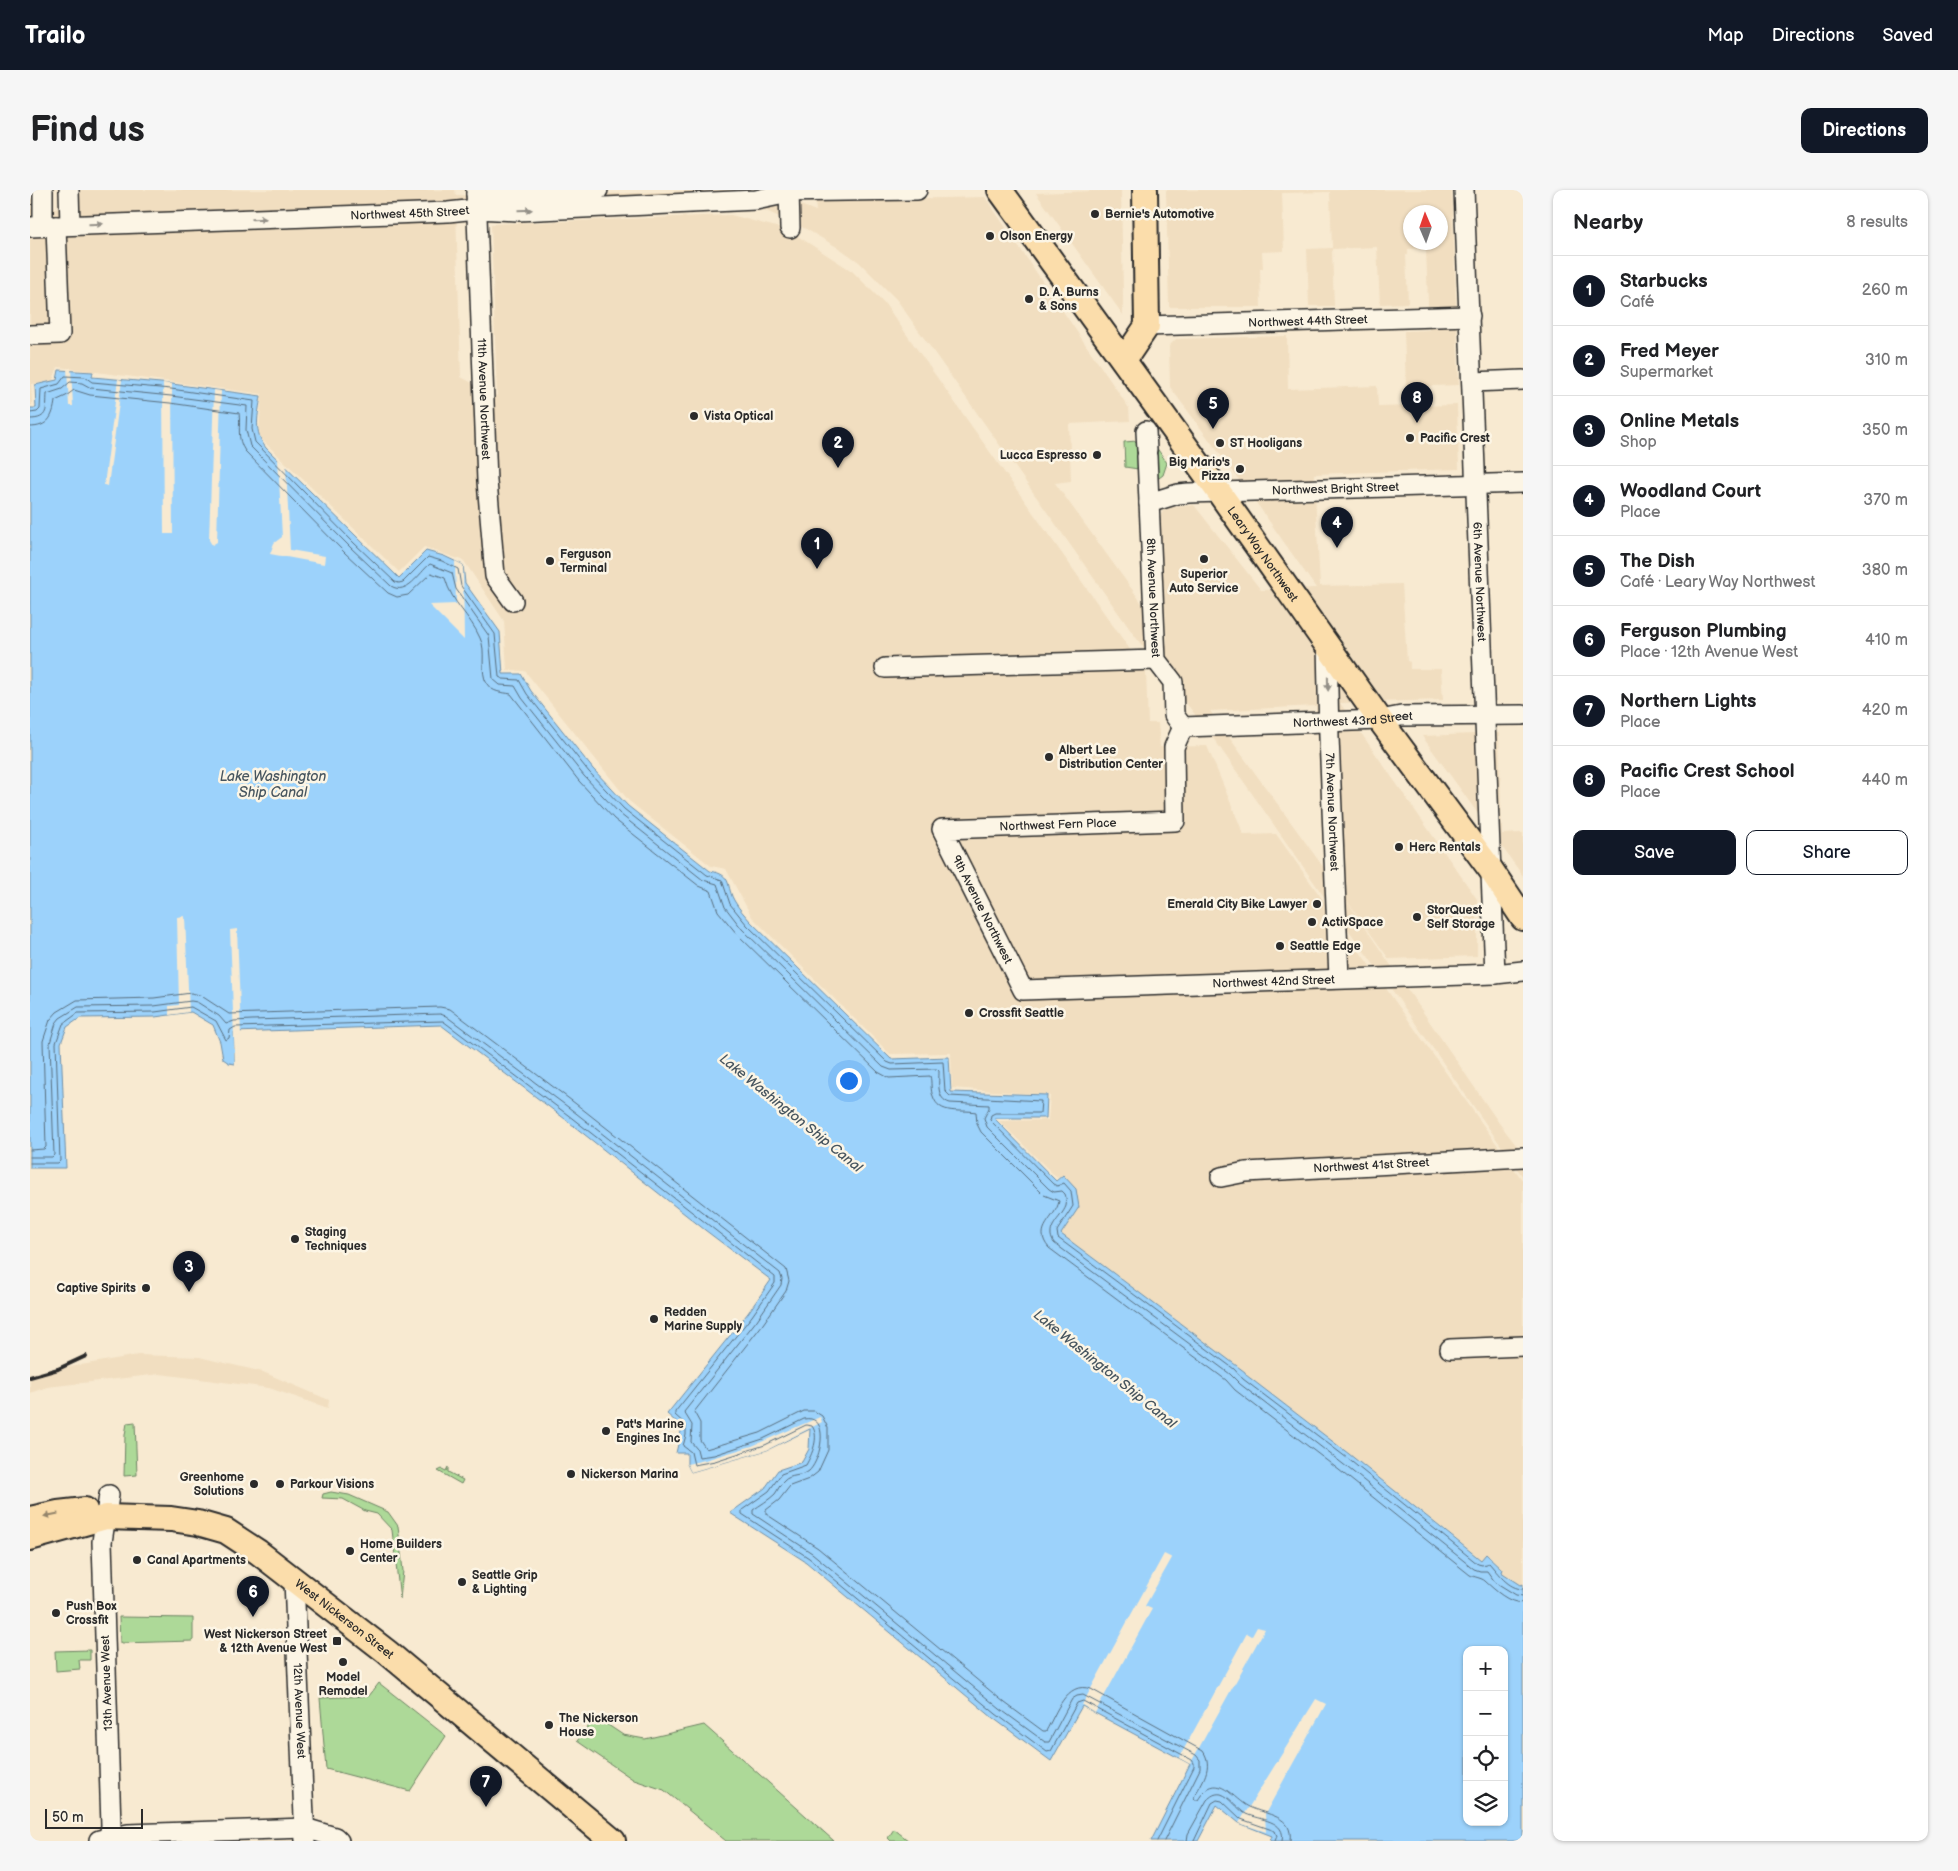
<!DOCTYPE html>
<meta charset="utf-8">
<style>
body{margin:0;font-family:"Balsamiq Sans",sans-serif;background:#f6f6f6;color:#202124}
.controls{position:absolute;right:15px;bottom:15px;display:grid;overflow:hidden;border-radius:10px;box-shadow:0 1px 4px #0004}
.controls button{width:45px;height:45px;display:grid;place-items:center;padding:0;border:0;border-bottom:1px solid #e0e0e0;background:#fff;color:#202124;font:25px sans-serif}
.compass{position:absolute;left:1373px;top:15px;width:45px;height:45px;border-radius:50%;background:#fff;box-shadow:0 1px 4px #0004;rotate:358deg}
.scale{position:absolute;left:15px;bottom:12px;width:98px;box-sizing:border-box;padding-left:5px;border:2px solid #2b2b2b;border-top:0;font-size:14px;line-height:18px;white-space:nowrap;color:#2b2b2b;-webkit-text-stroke:4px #fcf5e5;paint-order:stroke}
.you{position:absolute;left:818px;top:890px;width:18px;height:18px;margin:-12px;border:4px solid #fff;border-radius:50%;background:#1a73e8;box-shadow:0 0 0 8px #1a73e833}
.badge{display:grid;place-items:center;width:32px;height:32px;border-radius:50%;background:#111827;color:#fff;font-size:16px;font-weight:700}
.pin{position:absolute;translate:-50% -41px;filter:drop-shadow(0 1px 2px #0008)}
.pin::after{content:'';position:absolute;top:26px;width:18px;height:15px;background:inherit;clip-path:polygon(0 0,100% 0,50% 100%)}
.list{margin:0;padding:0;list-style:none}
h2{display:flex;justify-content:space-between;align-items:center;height:65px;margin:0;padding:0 20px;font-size:21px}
h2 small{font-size:16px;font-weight:400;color:#757577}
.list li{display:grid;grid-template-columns:32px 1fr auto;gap:15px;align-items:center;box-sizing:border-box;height:70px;padding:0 20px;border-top:1px solid #e0e0e0}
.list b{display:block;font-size:19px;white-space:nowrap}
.list p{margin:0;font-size:16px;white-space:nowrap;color:#757577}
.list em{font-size:16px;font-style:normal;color:#757577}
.actions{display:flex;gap:10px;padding:15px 20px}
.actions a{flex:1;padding:11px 0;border:1px solid #111827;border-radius:10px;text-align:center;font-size:18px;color:#111827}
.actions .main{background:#111827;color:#fff}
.icon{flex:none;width:28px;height:28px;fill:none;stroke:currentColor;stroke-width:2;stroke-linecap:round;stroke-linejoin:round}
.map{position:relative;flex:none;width:1493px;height:1651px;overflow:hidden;border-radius:10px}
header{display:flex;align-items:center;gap:30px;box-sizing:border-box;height:70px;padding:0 25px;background:#111827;color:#fff}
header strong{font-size:24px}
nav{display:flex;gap:28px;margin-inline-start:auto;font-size:18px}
.intro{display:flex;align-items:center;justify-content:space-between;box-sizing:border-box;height:120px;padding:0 30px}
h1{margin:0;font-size:35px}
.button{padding:12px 22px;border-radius:10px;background:#111827;color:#fff;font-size:18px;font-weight:700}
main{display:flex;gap:30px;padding:0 30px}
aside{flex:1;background:#fff;border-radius:10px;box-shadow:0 1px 4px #0004}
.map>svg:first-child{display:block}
.built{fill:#f1dec0;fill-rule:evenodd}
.green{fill:#add998;stroke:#6c8262}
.water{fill:#9cd2fb;stroke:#6f8fa8;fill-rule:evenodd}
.pier{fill:#f8ead1}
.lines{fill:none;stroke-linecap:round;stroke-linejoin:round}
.shore{stroke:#586e7e;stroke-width:1}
.minor-casing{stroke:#2b2b2b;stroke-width:22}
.major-casing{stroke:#2b2b2b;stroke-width:28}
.minor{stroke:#fcf5e5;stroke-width:19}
.major{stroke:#fbddab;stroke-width:24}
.rail{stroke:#2b2b2b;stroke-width:4}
.oneway{fill:#949088}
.oneway2{fill:#93846b}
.poi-dot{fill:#2b2b2b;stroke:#fcf5e5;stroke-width:2}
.labels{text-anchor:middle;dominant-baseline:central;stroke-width:5;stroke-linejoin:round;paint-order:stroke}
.street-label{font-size:12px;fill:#2b2b2b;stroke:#fcf5e5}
.poi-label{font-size:12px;font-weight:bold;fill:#2b2b2b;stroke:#fcf5e5;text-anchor:start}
.water-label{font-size:14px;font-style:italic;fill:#47555f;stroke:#fcf5e5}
</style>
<header>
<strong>Trailo</strong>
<nav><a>Map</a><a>Directions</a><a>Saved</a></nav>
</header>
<div class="intro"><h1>Find us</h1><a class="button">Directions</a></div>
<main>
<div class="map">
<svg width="1493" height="1651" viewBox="0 0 1493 1651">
<rect width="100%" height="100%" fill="#f8ead1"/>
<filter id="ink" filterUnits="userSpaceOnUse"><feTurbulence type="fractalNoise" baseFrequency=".02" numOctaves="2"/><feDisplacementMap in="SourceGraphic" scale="10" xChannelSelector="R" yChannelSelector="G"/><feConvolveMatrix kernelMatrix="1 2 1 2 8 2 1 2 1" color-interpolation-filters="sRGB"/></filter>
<g filter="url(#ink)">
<path class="built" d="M49,0H425L426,5L475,7L697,0L739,3L786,21L785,11L955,7L1099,218L1100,231L1039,234L1041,291L1025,293L1109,409L1137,454L1129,329L1133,321L1138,318L1164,315L1231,400L1286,398L1230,318L1140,197L1139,156L1146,149L1257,146L1258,199L1347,196L1348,217L1427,215L1429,279L1284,284L1290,396L1372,394L1377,471L1380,472V479H1411L1413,510L1310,513L1447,709V766L1359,769L1310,701L1469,933L1493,964V987L1353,787L1295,708L1186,552L1104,445L867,110L829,72L812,60L776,39L734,20L712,14L426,19L431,187L467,206L461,34L701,25L746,37L769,47L822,81L855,114L1116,482L1118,533H1128L1130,557L1177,556L1214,645L1246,644L1493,991V1394L1491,1395L1471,1382L1472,1379L1457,1364L1452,1370L1318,1263L1216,1185L1215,1182L1031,1044L1049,1017L1033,985L1027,988L969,931L1018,930L1020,905L922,898L921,863L860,864L722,727L696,679L681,676L599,611L495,481L477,480L474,431L434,371L394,357L369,382L230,248L229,239L232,204L28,177L22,192L1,194L2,215H0V47L51,45L50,32L0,34V19L50,18ZM1286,516L1294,678L1180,521Z
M1091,0L1093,106V125L1006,3Z
M1136,0H1422L1429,195L1376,197L1374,141L1399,140L1396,58L1378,59V65H1376L1378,113L1350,114L1347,57L1302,59L1304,116H1279L1277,59L1302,58L1300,2L1252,3L1254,61L1232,62L1233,78L1230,79L1231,117H1139ZM1380,22H1410V52H1380Z
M1469,543L1472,644L1493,643V686L1392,546Z
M108,1165L169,1167L233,1182L299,1210L298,1218L239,1198L130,1184L17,1197L0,1203V1184Z"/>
<path class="green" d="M1107,251L1108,279L1095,277L1094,252Z
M1124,254L1137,273L1133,285L1125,291Z
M105,1232L107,1285L94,1286L95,1245L97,1233Z
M418,1277V1282L433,1290L431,1294L408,1281L412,1279L416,1281Z
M301,1302L319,1305L358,1322L368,1336L373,1381L370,1409L362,1340L347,1324L335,1321L313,1309L292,1308L293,1304Z
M89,1427L163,1428V1451L90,1453Z
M60,1460V1470H49L50,1479L26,1481L25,1461Z
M349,1493L416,1546L380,1601L296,1579L290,1508L339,1506Z
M566,1527L593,1545L615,1549L674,1535L804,1651H696L634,1600L604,1590L547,1551Z
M864,1639L879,1651H861L858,1648Z"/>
<path class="water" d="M29,180L63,182L62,187L142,194L231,206C228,226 223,241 236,258L369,388L396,361L414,366L433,375L435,393L470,442L473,484H491L501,501L563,579L598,616L680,681C704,685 695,696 705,712C709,719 715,725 720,731L861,869L919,867L921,902L1017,905L1016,928H964L1026,991L1033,985L1046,999L1049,1017L1031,1044L1215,1182L1216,1185L1319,1264L1451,1370L1456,1364L1472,1379L1471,1382L1491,1395L1493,1394V1651H1240L1242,1646L1209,1633L1187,1615L1168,1651H1121L1160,1574L1052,1516L1021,1571L963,1528L776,1372L700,1323L735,1298L748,1280L772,1272L779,1259L780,1239L737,1260L661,1282L657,1274V1263H646L652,1237L637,1224L718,1123L741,1090L675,1040L535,929L411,835L204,842L205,874L199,873L193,869L190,852L183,835L161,822L125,827L50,828L37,837L31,853L36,978H0V218H6L5,195L27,190ZM1437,1460H1474V1632H1437Z"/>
<path class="pier" d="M37,178H41L43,216H39Z
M88,189L92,190L78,296L74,295Z
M133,193L142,194L143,344H134Z
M184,200L191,201L187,352L182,355L179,350Z
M248,269L256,276L260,360L295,366L294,374L240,364L244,353L252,347Z
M425,371L433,375L434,450L399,415L426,414Z
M155,726L159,822L139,825V816L149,815L147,727Z
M207,739L211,845H207L208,874L205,876L200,740Z
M790,1227L792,1232L737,1260L661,1282L657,1274L675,1270L722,1256Z
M1134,1364L1142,1368L1115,1416L1122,1419L1065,1523L1052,1515Z
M1227,1437L1235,1439L1160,1574L1149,1568L1217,1443L1222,1446Z
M1286,1509L1296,1514L1235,1624L1236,1642L1209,1633Z"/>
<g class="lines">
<path class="shore" d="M0,223L7,222L10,219L11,199L29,194L35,186L55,187L62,192L141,199L224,211L222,239L225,252L324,353L365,392L369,393L373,392L398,367L412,371L428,379L431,396L465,444L469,487L473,489L489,490L497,504L559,582L594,619L677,685L692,690L700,714L717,735L857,872L862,874L913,872L915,901L920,906L1011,911L1010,923H965L961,925L960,930L1023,994L1027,996L1034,993L1041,1001L1043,1016L1027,1041L1028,1048L1204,1179L1213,1189L1317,1268L1448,1374L1452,1375L1459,1373C1468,1383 1478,1399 1493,1399
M0,229C19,229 16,219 17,204L32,199L40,192L52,193L61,198L141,206L217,216L216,240L220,256L320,357L361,396C377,406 389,383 400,374L422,383L426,399L459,446L463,489L470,495L485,496L492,508L554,586L590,624L673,690L687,694L695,717L712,739L853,877L861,880L907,879L909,881C909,893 906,909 920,913L959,915V918L954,928L957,937L1019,999L1024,1002L1032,1001L1035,1004C1036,1007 1037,1012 1036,1016C1031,1029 1014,1038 1024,1053L1200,1184L1210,1194L1313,1274L1444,1379L1450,1381H1457L1465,1392L1486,1405L1493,1406
M0,237C18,237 23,227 25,211L36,206L44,200L60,205L140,213L209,223C211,236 206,248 215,261L315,363L358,403L367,407L378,405L401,383L415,388C422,414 440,425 450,448C457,461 449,481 457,494C463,503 472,502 481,504L549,591L584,629L669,696L681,701L688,721L707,744L848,882L859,888L900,886C902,892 900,900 903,906C909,926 931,919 946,922L947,934L951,942L1014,1005L1029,1011C1026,1029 1002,1038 1019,1058L1196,1190L1205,1200L1309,1280L1440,1385C1444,1387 1452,1388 1455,1391C1465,1400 1478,1413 1493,1413
M0,960L14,959L16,957L13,851L20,830L27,822L47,810L124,808L161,803L170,805L199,824L410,817L420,819L546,914L756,1079L759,1091L756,1101L733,1134L664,1222L670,1233V1250L676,1259L730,1243L774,1221H784L792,1226L798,1238V1260L788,1282L779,1289L760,1296L749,1310L736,1320V1324L788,1358L975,1513L1013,1541H1016C1026,1524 1036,1490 1061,1499L1173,1561C1184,1577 1172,1592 1164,1607L1165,1610H1168C1187,1579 1201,1608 1219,1617C1236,1625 1264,1625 1260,1651
M0,967H22L24,965L20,853L26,833L30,828L48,817L124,816L161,811L167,812L189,826L196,834L204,831L222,830L410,824L416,826L542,920L750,1083L752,1089L751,1095L727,1130L654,1222L662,1235L661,1252L667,1259L669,1267L684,1265L733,1249L774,1229C801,1224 791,1270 779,1281C772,1287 760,1284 754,1291C750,1294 748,1300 745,1304C739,1310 730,1315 723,1320V1324L782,1363L970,1519L1015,1552H1019L1042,1509L1047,1506L1053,1505L1166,1565L1170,1570V1579L1134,1651
M0,973H28L30,971L26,853L33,834L48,823L125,822L161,817L186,831L196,850L199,848L200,840L205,837L413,831L538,925L745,1087V1093L722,1126L645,1222V1225L656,1235V1245L653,1256L661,1262L664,1275L685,1271L735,1255L776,1235L782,1236C790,1247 782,1264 776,1275L751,1284L739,1301L712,1320V1324L779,1368L966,1524L1017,1562L1021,1561L1047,1513L1053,1511L1162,1570L1164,1573V1577L1127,1651
M1157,1651L1158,1644L1177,1610C1181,1606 1185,1603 1191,1604C1201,1607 1207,1619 1216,1624C1229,1630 1257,1630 1252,1651
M1164,1651L1182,1613L1187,1610L1192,1611L1211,1629L1245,1641L1247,1646L1245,1651"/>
<g class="minor-casing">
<g id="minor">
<path d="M13,0V36"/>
<path d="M39,0L40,35"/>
<path id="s1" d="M446,0L457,291L465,386L483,411"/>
<path d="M759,0L760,38"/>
<path id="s2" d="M1434,0L1465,784"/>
<path d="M747,2L887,0"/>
<path d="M446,4H467L568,0"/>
<path id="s3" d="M0,37L418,22L447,19L488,21L726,10L759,3"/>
<path id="s4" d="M1117,136L1440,126"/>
<path d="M0,145L30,144L26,36"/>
<path d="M1442,192L1493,190"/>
<path d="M1116,241L1117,260"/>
<path id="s5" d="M1117,266L1126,470L1143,492L1144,525L1153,537"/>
<path id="s6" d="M1119,313L1148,304L1159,303L1493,293"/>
<path id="s7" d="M1297,454L1299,547L1309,788"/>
<path d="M855,478L1126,470"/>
<path id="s8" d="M1153,537L1144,557L1145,631L912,639L993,800L1465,784L1493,781"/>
<path id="s9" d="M1153,537L1350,530L1371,526L1493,525"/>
<path id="s10" d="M1191,987L1216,982L1493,967"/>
<path d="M1420,1159L1493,1156"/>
<path id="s11" d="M264,1390L275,1651"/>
<path d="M69,1650L98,1644L275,1638L305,1647L309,1651"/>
<path d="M78,1651L81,1636L72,1352L79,1305"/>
</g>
</g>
<g class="major-casing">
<g id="major">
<path id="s12" d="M970,0L1191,305L1350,530L1461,680L1493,728"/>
<path d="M1094,170L1117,136L1115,0"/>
<path d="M0,1329L28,1323L55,1320"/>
<path id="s13" d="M0,1348L76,1327L141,1329L168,1333L196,1341L228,1362L357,1462L583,1651"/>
</g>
</g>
<use href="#minor" class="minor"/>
<use href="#major" class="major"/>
<path class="rail" d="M0,1187L28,1179L56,1166"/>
</g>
<defs><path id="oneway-solid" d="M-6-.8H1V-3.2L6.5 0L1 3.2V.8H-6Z" transform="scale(1.25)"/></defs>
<g class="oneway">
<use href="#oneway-solid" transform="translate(495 20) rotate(-2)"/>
<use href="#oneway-solid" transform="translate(229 29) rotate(-2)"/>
<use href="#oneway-solid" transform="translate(66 34) rotate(-2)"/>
<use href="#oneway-solid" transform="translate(1298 494) rotate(89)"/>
</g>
<use class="oneway2" href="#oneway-solid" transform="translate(21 1325) rotate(169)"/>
</g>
<g class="poi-dot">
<circle cx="1065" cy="24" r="5"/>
<circle cx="960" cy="46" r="5"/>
<circle cx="999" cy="109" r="5"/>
<circle cx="664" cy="226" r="5"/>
<circle cx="1380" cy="248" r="5"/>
<circle cx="1190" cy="253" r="5"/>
<circle cx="1067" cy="265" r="5"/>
<circle cx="1210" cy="279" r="5"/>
<circle cx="1174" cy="369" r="5"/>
<circle cx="520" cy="371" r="5"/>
<circle cx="1019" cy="567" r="5"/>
<circle cx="1369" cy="657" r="5"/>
<circle cx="1287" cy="714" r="5"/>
<circle cx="1387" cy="727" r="5"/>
<circle cx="1282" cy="732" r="5"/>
<circle cx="1250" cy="756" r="5"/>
<circle cx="939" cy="823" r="5"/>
<circle cx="265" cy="1049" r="5"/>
<circle cx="116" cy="1098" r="5"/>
<circle cx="624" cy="1129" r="5"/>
<circle cx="576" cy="1241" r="5"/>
<circle cx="541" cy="1284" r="5"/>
<circle cx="224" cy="1294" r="5"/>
<circle cx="250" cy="1294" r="5"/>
<circle cx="320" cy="1361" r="5"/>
<circle cx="107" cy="1370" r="5"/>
<circle cx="432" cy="1392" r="5"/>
<circle cx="26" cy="1423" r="5"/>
<rect x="302" y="1446" width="10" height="10" rx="2.5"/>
<circle cx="313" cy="1472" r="5"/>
<circle cx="519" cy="1535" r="5"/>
</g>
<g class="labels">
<g class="street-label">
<text stroke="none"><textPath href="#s3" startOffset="380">Northwest 45th Street</textPath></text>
<text stroke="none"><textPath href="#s4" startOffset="161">Northwest 44th Street</textPath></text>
<text stroke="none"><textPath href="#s1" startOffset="209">11th Avenue Northwest</textPath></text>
<text stroke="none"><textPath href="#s6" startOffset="188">Northwest Bright Street</textPath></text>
<text stroke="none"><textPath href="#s12" startOffset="449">Leary Way Northwest</textPath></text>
<text stroke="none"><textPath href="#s2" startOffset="392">6th Avenue Northwest</textPath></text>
<text stroke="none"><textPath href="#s5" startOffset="142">8th Avenue Northwest</textPath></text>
<text stroke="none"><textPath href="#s9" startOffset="170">Northwest 43rd Street</textPath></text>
<text stroke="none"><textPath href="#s7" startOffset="168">7th Avenue Northwest</textPath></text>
<text transform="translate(1028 635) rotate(-2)">Northwest Fern Place</text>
<text stroke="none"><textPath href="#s8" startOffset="419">9th Avenue Northwest</textPath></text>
<text stroke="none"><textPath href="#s8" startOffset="760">Northwest 42nd Street</textPath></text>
<text stroke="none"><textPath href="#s10" startOffset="151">Northwest 41st Street</textPath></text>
<text stroke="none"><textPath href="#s13" startOffset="348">West Nickerson Street</textPath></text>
<text transform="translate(77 1493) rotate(-92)">13th Avenue West</text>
<text stroke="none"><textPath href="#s11" startOffset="131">12th Avenue West</textPath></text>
</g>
<g class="poi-label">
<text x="1075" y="24">Bernie's Automotive</text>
<text x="970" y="46">Olson Energy</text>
<text x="1009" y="102">D. A. Burns<tspan x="1009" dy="14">&amp; Sons</tspan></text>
<text x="674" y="226">Vista Optical</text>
<text x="1390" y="248">Pacific Crest</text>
<text x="1200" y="253">ST Hooligans</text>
<text x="1057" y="265" text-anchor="end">Lucca Espresso</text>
<text x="1200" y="272" text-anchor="end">Big Mario's<tspan x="1200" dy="14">Pizza</tspan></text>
<text x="530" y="364">Ferguson<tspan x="530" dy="14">Terminal</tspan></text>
<text x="1174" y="384" text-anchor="middle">Superior<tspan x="1174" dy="14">Auto Service</tspan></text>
<text x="1029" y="560">Albert Lee<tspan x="1029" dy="14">Distribution Center</tspan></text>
<text x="1379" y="657">Herc Rentals</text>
<text x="1277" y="714" text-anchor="end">Emerald City Bike Lawyer</text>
<text x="1397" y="720">StorQuest<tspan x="1397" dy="14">Self Storage</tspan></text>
<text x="1292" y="732">ActivSpace</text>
<text x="1260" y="756">Seattle Edge</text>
<text x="949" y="823">Crossfit Seattle</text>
<text x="275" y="1042">Staging<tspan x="275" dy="14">Techniques</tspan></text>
<text x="106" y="1098" text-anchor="end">Captive Spirits</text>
<text x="634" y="1122">Redden<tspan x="634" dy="14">Marine Supply</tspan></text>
<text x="586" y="1234">Pat's Marine<tspan x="586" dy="14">Engines Inc</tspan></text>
<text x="551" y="1284">Nickerson Marina</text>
<text x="214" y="1287" text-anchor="end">Greenhome<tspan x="214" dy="14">Solutions</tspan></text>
<text x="260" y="1294">Parkour Visions</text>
<text x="330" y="1354">Home Builders<tspan x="330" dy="14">Center</tspan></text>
<text x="117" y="1370">Canal Apartments</text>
<text x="442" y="1385">Seattle Grip<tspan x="442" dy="14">&amp; Lighting</tspan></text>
<text x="36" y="1416">Push Box<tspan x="36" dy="14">Crossfit</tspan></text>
<text x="297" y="1444" text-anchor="end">West Nickerson Street<tspan x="297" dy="14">&amp; 12th Avenue West</tspan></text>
<text x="313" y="1487" text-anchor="middle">Model<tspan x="313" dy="14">Remodel</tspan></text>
<text x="529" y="1528">The Nickerson<tspan x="529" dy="14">House</tspan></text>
</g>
<g class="water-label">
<text x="243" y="586">Lake Washington<tspan x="243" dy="16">Ship Canal</tspan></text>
<text transform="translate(761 923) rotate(39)">Lake Washington Ship Canal</text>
<text transform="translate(1075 1179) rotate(39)">Lake Washington Ship Canal</text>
</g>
</g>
</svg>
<div class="controls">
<button>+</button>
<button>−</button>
<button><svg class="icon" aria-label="locate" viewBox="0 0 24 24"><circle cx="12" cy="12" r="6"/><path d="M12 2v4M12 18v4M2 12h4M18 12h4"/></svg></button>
<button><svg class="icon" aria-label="layers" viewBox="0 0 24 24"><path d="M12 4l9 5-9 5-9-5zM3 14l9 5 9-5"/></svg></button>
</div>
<svg class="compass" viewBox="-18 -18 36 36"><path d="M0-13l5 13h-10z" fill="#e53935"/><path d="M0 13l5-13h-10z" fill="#757577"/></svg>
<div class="scale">50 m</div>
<div class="you"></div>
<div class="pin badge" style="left:787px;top:379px">1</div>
<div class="pin badge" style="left:808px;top:278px">2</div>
<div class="pin badge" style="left:159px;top:1102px">3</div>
<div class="pin badge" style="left:1307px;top:358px">4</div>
<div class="pin badge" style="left:1183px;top:239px">5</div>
<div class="pin badge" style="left:223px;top:1427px">6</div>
<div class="pin badge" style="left:456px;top:1617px">7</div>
<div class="pin badge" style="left:1387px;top:233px">8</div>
</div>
<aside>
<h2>Nearby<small>8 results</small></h2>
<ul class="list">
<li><span class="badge">1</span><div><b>Starbucks</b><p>Café</p></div><em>260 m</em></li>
<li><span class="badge">2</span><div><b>Fred Meyer</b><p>Supermarket</p></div><em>310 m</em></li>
<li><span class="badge">3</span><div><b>Online Metals</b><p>Shop</p></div><em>350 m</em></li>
<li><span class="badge">4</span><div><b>Woodland Court</b><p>Place</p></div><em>370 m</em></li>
<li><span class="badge">5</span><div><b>The Dish</b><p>Café · Leary Way Northwest</p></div><em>380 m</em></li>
<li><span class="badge">6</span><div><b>Ferguson Plumbing</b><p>Place · 12th Avenue West</p></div><em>410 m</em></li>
<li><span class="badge">7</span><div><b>Northern Lights</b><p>Place</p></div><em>420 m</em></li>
<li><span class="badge">8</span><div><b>Pacific Crest School</b><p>Place</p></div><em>440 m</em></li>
</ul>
<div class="actions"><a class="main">Save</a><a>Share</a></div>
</aside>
</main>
